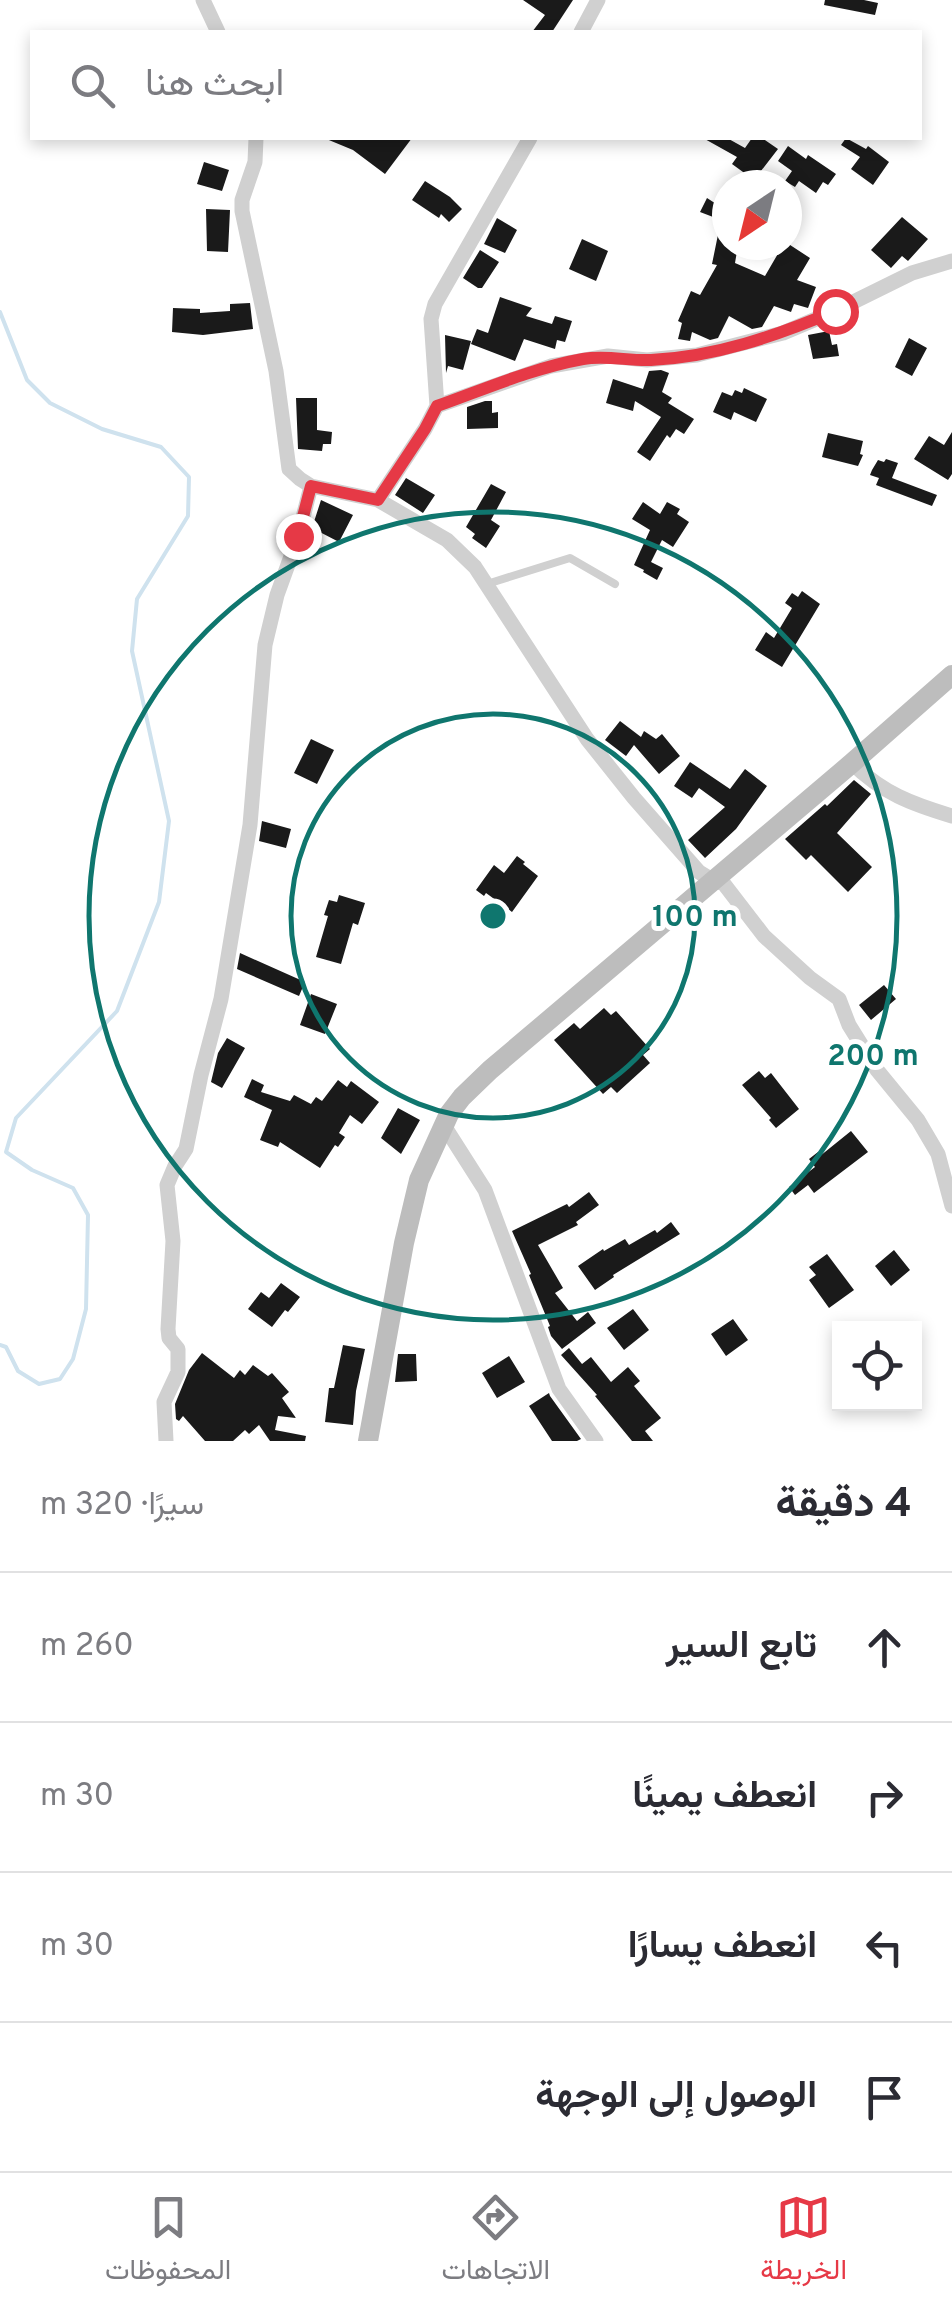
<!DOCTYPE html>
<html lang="ar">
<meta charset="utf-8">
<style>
body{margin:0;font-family:Overpass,Vazirmatn,sans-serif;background:#f7f7f7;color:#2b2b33;direction:rtl}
.controls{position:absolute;right:30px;bottom:30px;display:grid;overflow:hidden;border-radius:0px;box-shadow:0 5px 15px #0003}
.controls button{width:90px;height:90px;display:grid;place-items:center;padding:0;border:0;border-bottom:2px solid #e1e1e2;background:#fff;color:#2b2b33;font:50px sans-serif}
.compass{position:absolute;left:712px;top:170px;width:90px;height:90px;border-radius:50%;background:#fff;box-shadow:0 5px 15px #0003;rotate:215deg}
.stop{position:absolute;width:30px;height:30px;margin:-22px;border:8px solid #e63946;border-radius:50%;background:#fff}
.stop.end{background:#e63946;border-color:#fff;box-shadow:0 2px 10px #0008}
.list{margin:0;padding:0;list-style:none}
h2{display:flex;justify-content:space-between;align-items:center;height:130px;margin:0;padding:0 40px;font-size:42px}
h2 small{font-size:32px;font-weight:400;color:#7c7c81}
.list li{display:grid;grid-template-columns:65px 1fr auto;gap:30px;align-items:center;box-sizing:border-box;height:150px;padding:0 40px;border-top:2px solid #e1e1e2}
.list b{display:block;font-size:38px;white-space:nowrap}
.list em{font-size:32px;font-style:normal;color:#7c7c81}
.icon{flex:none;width:55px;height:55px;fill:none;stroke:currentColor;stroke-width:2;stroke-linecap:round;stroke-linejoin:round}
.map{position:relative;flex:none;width:952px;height:1441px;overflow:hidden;direction:ltr}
.search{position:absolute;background:#fff;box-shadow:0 5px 15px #0003;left:30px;right:30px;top:30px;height:110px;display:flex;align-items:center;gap:25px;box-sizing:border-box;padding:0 35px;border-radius:0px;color:#7c7c81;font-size:38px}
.sheet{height:730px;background:#fff}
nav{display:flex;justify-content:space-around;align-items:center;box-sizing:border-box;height:140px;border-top:2px solid #e1e1e2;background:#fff;font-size:28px;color:#7c7c81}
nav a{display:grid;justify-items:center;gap:5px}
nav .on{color:#e63946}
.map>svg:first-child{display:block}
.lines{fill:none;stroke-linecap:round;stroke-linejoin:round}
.stream{stroke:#cfe2ee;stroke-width:4}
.building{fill:#1a1a1a}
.lane{stroke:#d0d0d0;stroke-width:8}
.street{stroke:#d0d0d0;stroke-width:15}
.secondary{stroke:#bdbdbd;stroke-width:20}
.route{stroke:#e63946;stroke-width:12}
.ring{fill:none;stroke:#0f766e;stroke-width:5}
.centre{fill:#0f766e;stroke:#fff;stroke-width:5}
.ring-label{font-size:30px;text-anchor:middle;font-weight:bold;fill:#0f766e;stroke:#fff;stroke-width:10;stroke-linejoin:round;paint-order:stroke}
</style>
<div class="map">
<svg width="952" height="1441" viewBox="0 0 952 1441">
<rect width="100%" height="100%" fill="#fff"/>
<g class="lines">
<path class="stream" d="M0,312L27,380L50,403L102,429L161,447L189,477L188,516L137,599L132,651L169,821L159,902L117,1011L16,1118L6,1152L32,1170L73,1188L88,1215L86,1309L73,1359L60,1379L39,1384L18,1371L6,1347L0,1345"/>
</g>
<path class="building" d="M523,0H573L552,32H532L545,15Z
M825,0H864L878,3L875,15L824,5Z
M324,138H412L385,174L353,150Z
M703,138H727L745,148L752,138H762L778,149L754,180L732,164L737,157Z
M846,138L866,149L868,146L889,162L873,185L851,169L860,157L841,145Z
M788,146L806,159L808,155L836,174L828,185L823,182L816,193L799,181L795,187L785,181L792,171L778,161Z
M204,162L229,170L222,191L197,184Z
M425,181L450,197L462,209L449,222L441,214L439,218L412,200Z
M707,198L727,211L724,215H727V245H738L735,263L765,276L783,245L787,243L810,258L797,280L816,287L808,308L794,304L791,312L774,306L762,327L752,329L729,316L718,338L710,340L692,332L690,341L678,339L682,323L678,321L691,291L700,295L717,265L712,264L721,220L700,212Z
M206,209L230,210L228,252L207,251Z
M902,217L928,239L908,261L902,256L891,268L871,250Z
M497,218L517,230L505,253L484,244Z
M582,239L608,251L596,281L569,269Z
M480,250L499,262L482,288H478L463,278Z
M500,297L532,308L526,316L552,324L555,316L572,321L565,342L557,340L555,349L524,339L515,361L471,344L477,329L488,333Z
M250,303L253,329L203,335L172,332L173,308L200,309V313L230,311V304Z
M829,331L832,345L837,344L839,356L813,359L808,335Z
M445,335L471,341L463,370L448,366L446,373Z
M909,338L927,348L912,376L895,367Z
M661,370L669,373L662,392L672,398L668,403L694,419L684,434L676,429L670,438L667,435L650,461L637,452L661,417L635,401L633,411L606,403L613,379L643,389L649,371Z
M744,388L767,399L756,422L734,412L731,420L713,412L722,392L732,396L735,390L742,393Z
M296,398H317V430L332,432L331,444H323L322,451L298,449Z
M485,401H492V413L498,412V428L467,429V407Z
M952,432V474L948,480L914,459L929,436L944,445Z
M828,433L863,441L860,454L863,455L858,466L822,457Z
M886,459L898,463L892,478L937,495L932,506L876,485L879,478L870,475L872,470L878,460L884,462Z
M406,478L435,495L423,513L395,495Z
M491,484L506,492L491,520L500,526L486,548L472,538L475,534L466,527Z
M321,500L353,515L339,542L312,528Z
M643,502L660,514L667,502L680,509L677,514L689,522L673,547L662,540L651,562L663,568L657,580L643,572L644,570L634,565L650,530L632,519Z
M802,591L820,604L782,667L755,650L766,632L774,638L792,608L785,603L792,593L798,597Z
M620,721L641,737L644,731L656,739L662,734L680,756L659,774L634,745L626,756L605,740Z
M311,739L334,750L317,784L294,773Z
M690,762L730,789L745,769L767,786L736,829L705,858L688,840L725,807L699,788L692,798L674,786Z
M854,780L871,794L837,833L872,867L848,892L811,855L806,860L785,839L825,804L827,806Z
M262,821L291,829L286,848L259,841Z
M517,856L525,862L523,864L538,876L512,912L486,893L484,896L476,890L494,865L504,873Z
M339,895L365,903L358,925L353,923L341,964L316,957L328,916L324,915L329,900L337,902Z
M240,953L305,982L299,996L237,969Z
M884,985L896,999L871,1020L859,1005Z
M311,994L337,1004L325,1034L300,1025Z
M604,1008L611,1015L616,1011L650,1049L643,1055L650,1063L617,1093L611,1087L603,1094L554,1040L574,1023L580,1029Z
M227,1038L245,1048L222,1088L211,1082L218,1053Z
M759,1071L765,1078L771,1073L799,1109L776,1128L769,1120L771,1118L742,1085Z
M252,1079L264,1085L261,1092L290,1101L294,1095L311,1104L316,1097L322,1101L338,1080L347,1087L351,1081L379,1102L362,1124L350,1115L339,1133L345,1137L338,1147L335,1145L320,1168L280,1142L278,1147L260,1140L272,1110L244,1097Z
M398,1108L420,1120L401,1154L381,1138Z
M851,1131L868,1152L814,1193L808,1185L795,1195L789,1187L815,1167L809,1159L818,1152L820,1156Z
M589,1192L599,1205L576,1222L578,1225L538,1245L563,1288L555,1293L577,1321L588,1312L596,1323L562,1349L551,1336L548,1327L550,1326L529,1275L531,1274L512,1231L567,1204L569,1207Z
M671,1222L680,1234L613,1275L614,1277L595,1290L578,1266L603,1249L604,1251L625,1239L629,1245L655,1230L657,1233Z
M894,1250L910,1270L891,1286L875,1266Z
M827,1254L854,1290L829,1308L809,1280L816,1275L809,1267Z
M281,1283L300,1297L288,1312L285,1310L272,1327L248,1309L261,1292L269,1298Z
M633,1309L649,1330L624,1350L607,1328Z
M733,1319L748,1340L726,1356L711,1334Z
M343,1345L365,1349L356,1391L353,1425L325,1422L329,1388H334Z
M569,1348L582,1364L591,1357L611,1382L628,1367L640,1381L634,1386L661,1418L645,1431L653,1441H632L595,1396L597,1395L561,1355Z
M202,1353L234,1378L240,1370L245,1375L253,1365L268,1376L272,1373L289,1392L282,1398L296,1418L278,1416L275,1430L306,1436L305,1441H270L259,1425L249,1434L245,1430L233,1441H205L183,1416L179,1421L176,1419L175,1404L189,1370Z
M398,1354H416L417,1381L395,1382Z
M509,1356L525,1382L497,1398L482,1373Z
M549,1393L550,1396L581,1439L577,1441H552L529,1406Z"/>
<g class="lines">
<path class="lane" d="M487,584L570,558L615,584"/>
<path class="street" d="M203,0L218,32
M581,32L598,0
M437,406L551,366L608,356L647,360L697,355L783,333L835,311L912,273L952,261
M311,486L378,500L425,429L437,406L432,333L431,319L435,304L530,138
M378,500L447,540L475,567L587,739L634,798L699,872L712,880L724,884L764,936L810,978L839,999L849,1025L877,1070L918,1120L938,1154L952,1206
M852,763C882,793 912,804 952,816
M443,1124L485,1190L559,1389L596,1441
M166,1441L164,1402L178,1372V1349L169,1338L168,1329L173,1241L167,1185L175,1166L186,1149L201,1075L221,999L250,825L265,645L277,595L298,537L311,486L300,479L289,469L276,371L242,211V200L255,162L256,138"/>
<path class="secondary" d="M368,1441L404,1243L419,1180L449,1114L462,1097L490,1070L852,763L952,675"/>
</g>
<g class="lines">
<path class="route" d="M298,536L311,486L378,500L425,429L437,406C485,389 533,368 583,359C606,355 628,361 651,360C715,357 776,336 835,311"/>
</g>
<g class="ring">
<circle cx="493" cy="916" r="202"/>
<circle cx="493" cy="916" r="404"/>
</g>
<circle cx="493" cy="916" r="15" class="centre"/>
<g class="ring-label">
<text x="695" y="926">100 m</text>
<text x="873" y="1065">200 m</text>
</g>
</svg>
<div class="controls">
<button><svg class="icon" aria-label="locate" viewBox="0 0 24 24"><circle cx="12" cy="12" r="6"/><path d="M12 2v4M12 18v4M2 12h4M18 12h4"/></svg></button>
</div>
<svg class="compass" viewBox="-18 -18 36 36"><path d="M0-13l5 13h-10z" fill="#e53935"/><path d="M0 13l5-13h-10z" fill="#7c7c81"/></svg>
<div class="stop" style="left:835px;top:311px"></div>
<div class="stop end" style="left:298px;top:536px"></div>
<div class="search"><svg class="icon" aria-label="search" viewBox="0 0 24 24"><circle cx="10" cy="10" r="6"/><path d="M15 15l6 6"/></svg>ابحث هنا</div>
</div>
<section class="sheet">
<h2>4 دقيقة<small>سيرًا · 320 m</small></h2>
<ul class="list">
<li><svg class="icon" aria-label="ahead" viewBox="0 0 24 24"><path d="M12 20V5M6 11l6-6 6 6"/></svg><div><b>تابع السير</b></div><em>260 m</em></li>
<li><svg class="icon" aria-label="right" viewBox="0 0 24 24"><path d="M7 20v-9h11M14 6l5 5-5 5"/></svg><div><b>انعطف يمينًا</b></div><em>30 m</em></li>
<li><svg class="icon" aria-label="left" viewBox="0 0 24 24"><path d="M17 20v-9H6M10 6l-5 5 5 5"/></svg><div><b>انعطف يسارًا</b></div><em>30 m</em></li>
<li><svg class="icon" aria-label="arrive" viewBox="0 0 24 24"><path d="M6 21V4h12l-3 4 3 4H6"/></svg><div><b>الوصول إلى الوجهة</b></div></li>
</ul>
</section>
<nav>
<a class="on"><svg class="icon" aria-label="map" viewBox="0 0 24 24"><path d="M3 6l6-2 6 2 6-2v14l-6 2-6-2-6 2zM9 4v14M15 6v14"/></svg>الخريطة</a>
<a><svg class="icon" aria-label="directions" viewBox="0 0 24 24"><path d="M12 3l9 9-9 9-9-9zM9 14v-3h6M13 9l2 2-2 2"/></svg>الاتجاهات</a>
<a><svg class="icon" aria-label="saved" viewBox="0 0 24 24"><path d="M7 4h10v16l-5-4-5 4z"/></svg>المحفوظات</a>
</nav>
